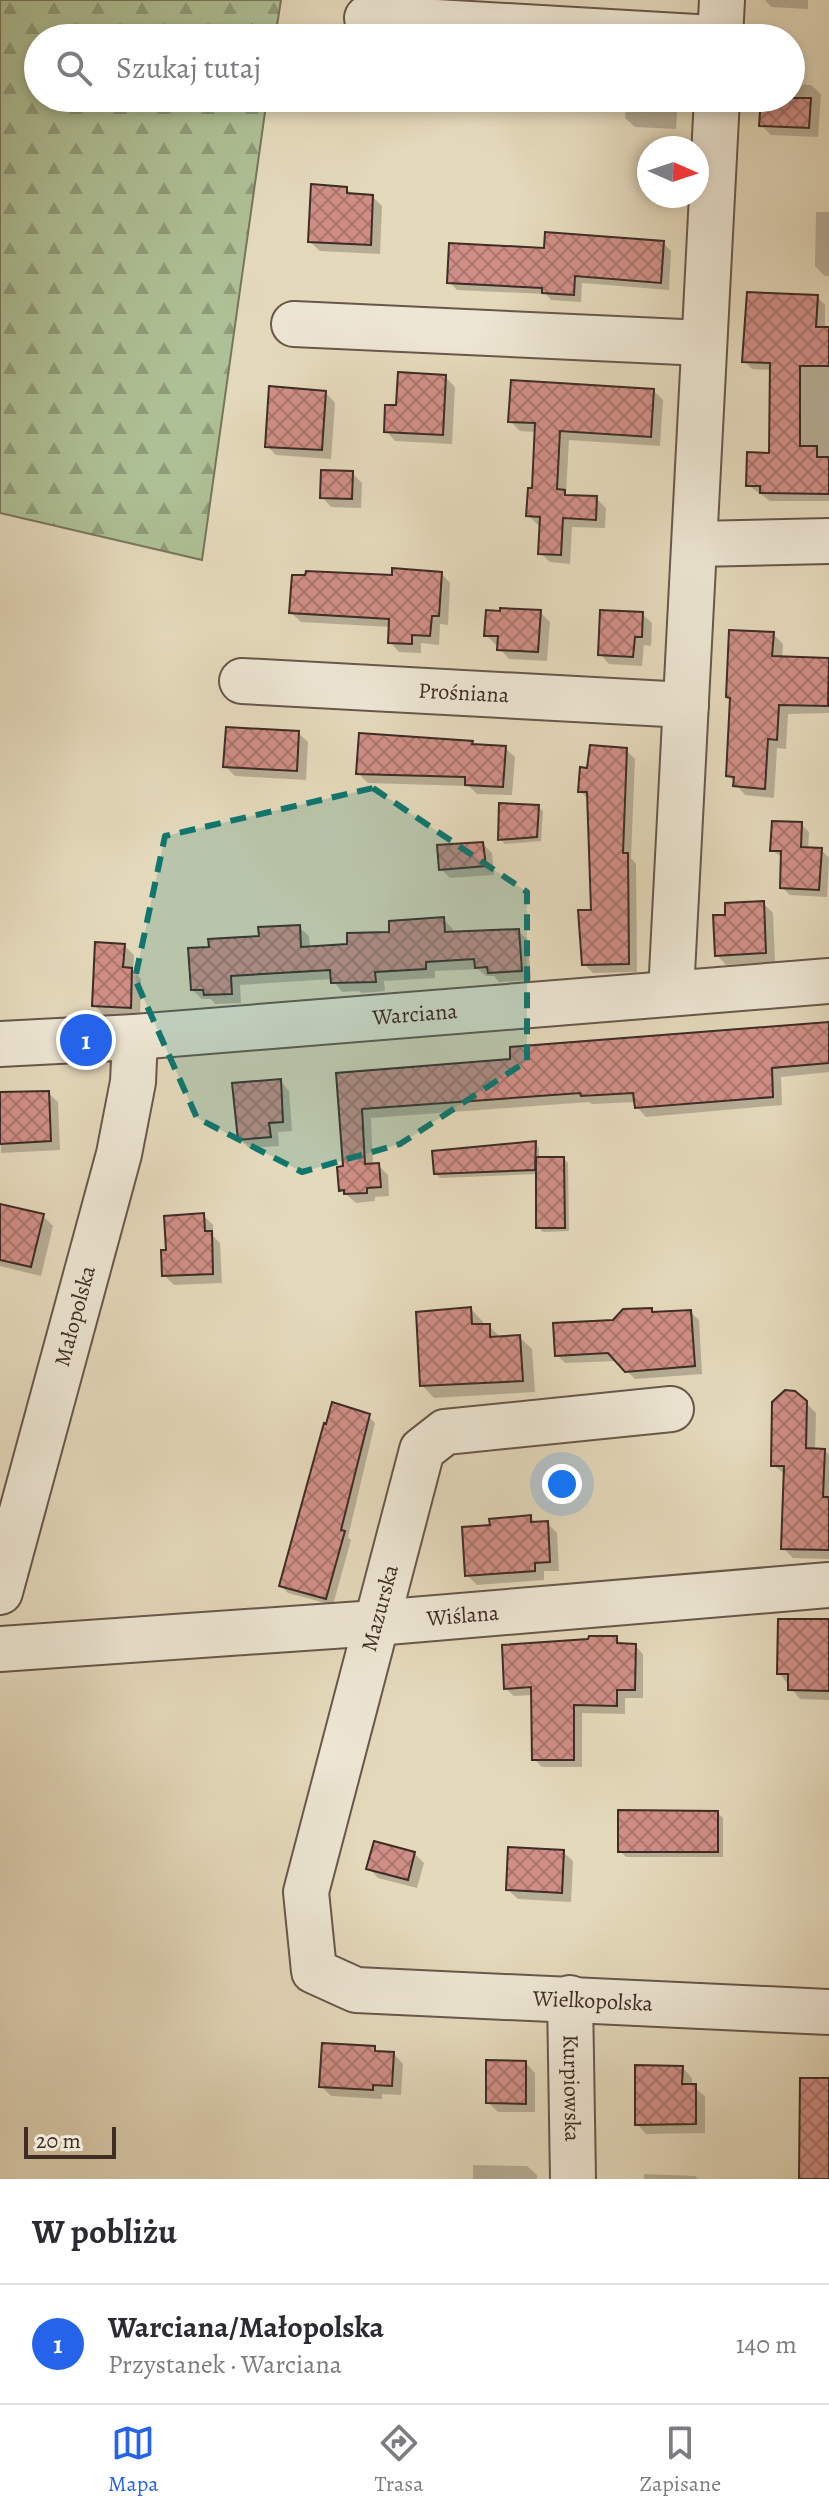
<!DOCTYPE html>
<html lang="pl">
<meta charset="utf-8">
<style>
body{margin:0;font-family:Alegreya,serif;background:#f7f7f7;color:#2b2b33}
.compass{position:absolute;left:637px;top:136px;width:72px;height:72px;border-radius:50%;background:#fff;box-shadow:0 4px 12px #0003;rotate:93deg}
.scale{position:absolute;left:24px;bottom:20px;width:92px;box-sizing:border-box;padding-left:8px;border:4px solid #3e2c25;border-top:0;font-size:22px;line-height:28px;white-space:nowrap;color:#3e2c25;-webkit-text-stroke:6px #ede6d3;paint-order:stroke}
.you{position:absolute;left:562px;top:1484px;width:28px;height:28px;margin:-20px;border:6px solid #fff;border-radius:50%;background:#1a73e8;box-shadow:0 0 0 12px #1a73e833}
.badge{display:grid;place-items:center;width:52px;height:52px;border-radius:50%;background:#2563eb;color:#fff;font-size:26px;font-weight:700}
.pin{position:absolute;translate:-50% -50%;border:4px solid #fff;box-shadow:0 2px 8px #0006}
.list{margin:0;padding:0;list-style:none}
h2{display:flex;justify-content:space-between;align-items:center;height:104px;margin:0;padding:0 32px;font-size:34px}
h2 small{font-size:26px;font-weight:400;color:#7c7c81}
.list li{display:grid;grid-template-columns:52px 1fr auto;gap:24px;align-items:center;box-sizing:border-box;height:120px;padding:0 32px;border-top:2px solid #e1e1e2}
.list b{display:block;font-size:30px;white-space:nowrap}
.list p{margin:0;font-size:26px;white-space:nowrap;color:#7c7c81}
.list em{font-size:26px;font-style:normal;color:#7c7c81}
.icon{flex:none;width:44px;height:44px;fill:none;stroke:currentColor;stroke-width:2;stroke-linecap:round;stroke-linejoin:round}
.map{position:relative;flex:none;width:829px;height:2179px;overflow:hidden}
.search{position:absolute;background:#fff;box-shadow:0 4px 12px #0003;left:24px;right:24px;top:24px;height:88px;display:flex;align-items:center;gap:20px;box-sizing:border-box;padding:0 28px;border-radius:44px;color:#7c7c81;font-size:30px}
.sheet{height:224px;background:#fff}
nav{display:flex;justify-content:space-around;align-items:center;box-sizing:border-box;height:112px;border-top:2px solid #e1e1e2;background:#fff;font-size:22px;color:#7c7c81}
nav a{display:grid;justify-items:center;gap:4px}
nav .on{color:#2563eb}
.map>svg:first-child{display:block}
.forest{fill:url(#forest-firs);stroke:#76765d;stroke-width:2}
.shadow{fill:#0003}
.building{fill:url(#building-cross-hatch);stroke:#3e2c25;stroke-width:2}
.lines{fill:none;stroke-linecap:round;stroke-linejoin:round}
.minor-casing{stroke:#68574a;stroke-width:48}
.minor{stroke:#ede6d3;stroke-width:44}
.marked{fill:#0f766e;fill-opacity:0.2;stroke:#0f766e;stroke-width:6;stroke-dasharray:16 10;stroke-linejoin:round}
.labels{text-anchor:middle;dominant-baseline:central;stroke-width:7;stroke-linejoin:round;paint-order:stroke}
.street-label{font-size:22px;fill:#3e2c25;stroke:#ede6d3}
</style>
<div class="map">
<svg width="829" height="2179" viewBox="0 0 829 2179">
<defs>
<pattern id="forest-firs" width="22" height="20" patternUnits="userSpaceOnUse" patternTransform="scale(2)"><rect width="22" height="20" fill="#aec095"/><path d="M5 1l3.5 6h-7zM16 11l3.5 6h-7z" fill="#8f9c79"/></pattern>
<pattern id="building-cross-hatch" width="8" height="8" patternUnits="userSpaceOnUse" patternTransform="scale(2)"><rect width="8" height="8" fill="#d08f86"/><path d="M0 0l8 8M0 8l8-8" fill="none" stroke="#aa756d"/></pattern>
</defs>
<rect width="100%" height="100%" fill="#e4d9bb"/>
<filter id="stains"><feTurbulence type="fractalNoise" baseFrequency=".0025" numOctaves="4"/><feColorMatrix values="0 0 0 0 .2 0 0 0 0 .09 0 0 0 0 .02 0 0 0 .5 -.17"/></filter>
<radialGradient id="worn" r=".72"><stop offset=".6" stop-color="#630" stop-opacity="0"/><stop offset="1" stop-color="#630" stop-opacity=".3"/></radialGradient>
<path class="forest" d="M0,0H281L275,38H38V98H267L202,560L0,513Z"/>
<path class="shadow" d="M765,0H808V9L771,7Z
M791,84L811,85L821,94L818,137L771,135L761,125L763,98H791Z
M372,98H421L420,112L382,109Z
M627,98H678L676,129L635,127L625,118Z
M347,189L353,196L373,197L382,206L380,254L320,251L310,242Z
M816,212H829V276H825L815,266Z
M663,243L671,251L669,290L582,283L581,302L551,300L546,294L457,290L449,282L546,250Z
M817,297L825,305V329H829V501H770L748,485L771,455V370L752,369L744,361Z
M445,377L455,387L452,444L395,441L386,431L398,407Z
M654,391L663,400L660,446L569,440L566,494L569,497L596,498L606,508L605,528L572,527L570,564L550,562L540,553L542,525H538L528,515L534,490L537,432L520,431L510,421Z
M326,393L335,403L331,459L276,455L267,446Z
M352,473L362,483L361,508L331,507L322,497Z
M441,573L450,583L448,625L440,624L439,645L421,643V653L399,652L390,642L391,627L301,622L291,613Z
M540,612L550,622L547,661L509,659L500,649V645H496L486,635Z
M642,614L652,623L651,646L644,645L642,666L609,664L600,654Z
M773,634L783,644L782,658L829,659V713L788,714L786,749L777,748L774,798L745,795L728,775L732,700L728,697Z
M298,733L308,742L306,780L235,776L225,766Z
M472,743L475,746L505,748L515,757L512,795L477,794L469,786L368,783L358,773Z
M626,750L635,759L631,858L636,864L637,972L593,973L584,964L593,912L589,800L580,791L589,770Z
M538,807L543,811L541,841L505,844L500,839Z
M801,824L809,832L808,850H821L829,858L827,897L790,895L782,887L783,858L772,850Z
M483,844L492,853L494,875L450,878L441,869Z
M763,903L773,913L775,962L726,965L717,955L727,916Z
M443,919L453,929V934L518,931L528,940L531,980L499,982L494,976H486L478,969L435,971V978L384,981L385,991L362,993L359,991L342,992L332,979L240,985L241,1003L215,1004L211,999H202L192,990L211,949L299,927L309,936L310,948L349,946Z
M124,945L134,955L133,971L141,979L140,1017L104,1015L94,1005Z
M829,1024V1072L781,1077L782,1105L646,1117L637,1107L636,1102L592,1104L589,1102L371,1118L373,1166L378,1165L388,1175L389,1196L375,1197V1201L356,1203L341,1190L345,1168L338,1075L512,1060Z
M280,1081L289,1091L292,1131L278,1132L279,1146L249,1148L239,1139Z
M48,1093L58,1102L60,1150L1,1153L0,1116Z
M535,1143L539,1148V1159H564L568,1163L569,1231L543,1232L538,1227V1174L440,1178L436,1174Z
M0,1206L43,1216L53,1226L41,1276L0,1266Z
M203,1215L213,1225V1236L220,1243L222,1283L174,1285L164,1275L168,1252Z
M471,1309L483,1322V1326H489L501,1338L519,1337L532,1349L535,1392L434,1398L422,1385Z
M651,1310L655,1314L690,1312L699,1320L702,1374L635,1379L617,1361L565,1363L557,1355L614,1322Z
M806,1403L816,1413L815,1450L825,1451L829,1455V1559L793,1558L783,1548L786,1475L773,1465Z
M368,1416L375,1423L348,1537L351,1540L333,1605L288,1593L281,1586Z
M530,1517L537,1524L547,1523L557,1533L559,1571H544V1580L477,1585L467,1575L492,1527Z
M829,1621V1700L800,1699L779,1673Z
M616,1638L623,1645L635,1646L643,1654V1698H625V1714L582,1713V1767H542L534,1759L533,1695L514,1696L505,1688Z
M718,1813L723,1818V1857H626L620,1851Z
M563,1852L573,1861L571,1902L518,1899L508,1890Z
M414,1853L424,1863L417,1888L378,1878L369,1868Z
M374,2048L379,2053L394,2054L403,2064L401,2095L382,2094V2099L331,2096L321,2086Z
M526,2063L535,2073V2112H498L488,2102Z
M683,2068L692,2078V2086L705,2096V2133L646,2134L637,2124Z
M473,2165L527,2166L537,2175V2179H473Z
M644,2174L695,2176L698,2179H644Z"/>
<path class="building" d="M761,98H811L809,128L759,126Z
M311,184L347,187V193L373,195L371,245L308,242Z
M545,232L664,241L661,283L575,276L574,295L542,293V288L447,283L449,243L544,248Z
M747,292L818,295L816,327H829V366H800V446H817V457H829V494L760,493V486H746L747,452L769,453L770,363L742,362Z
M398,372L446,375L443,435L384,432L385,405H396Z
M511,380L654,389L651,437L560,431L557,489L565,490V495L597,496L596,520L563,518L561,555L538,554L540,517L526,516L528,488H532L535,423L508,422Z
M269,386L326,391L322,450L265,447Z
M321,470L353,471L352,499L320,498Z
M392,568L442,572L439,616H432L430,636L412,635V644L388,643L389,619L289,613L292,575H305L306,571L392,575Z
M500,608L541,610L538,652L497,650L498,636H484L486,610L500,611Z
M600,610L643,612L642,637H635L633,657L598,655Z
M729,630L774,632L772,656L829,658L828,706L779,705L777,740L768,739L765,789L733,786L734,777L726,776L730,698L726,697Z
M226,727L299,731L297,771L223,767Z
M359,733L473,741L472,744L506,746L503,787L465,785V777L356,774Z
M590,745L627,748L623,853H628L629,964L582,965L578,910H591L587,792H578L580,767L587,768Z
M499,803L539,805L537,837L498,840Z
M772,821L802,822L801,847L822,848L819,890L780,888L781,851H770Z
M483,842L486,866L439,870L437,845Z
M764,901L766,953L715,956L713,915H725V903Z
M444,917L445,932L519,929L522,971L488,973L487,967L475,968L474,959L426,962V969L375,972L376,982L331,983L330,970L231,976L232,994L204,995L203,990H191L188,948L209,947L208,939L259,936L258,927L300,925L301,947L347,944V933L389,932V921Z
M95,942L125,944L123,967L132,968L131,1008L92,1006Z
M829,1022V1063L772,1068L773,1097L635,1108L633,1093L581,1096L580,1093L362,1109L365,1164L379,1163L381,1187L367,1188V1193L344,1194V1190L339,1191L337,1167L343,1166L336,1073L510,1059V1047Z
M281,1079L283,1122L269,1123L271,1137L238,1140L232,1083Z
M49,1091L51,1141L0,1144V1092Z
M536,1141L535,1170L434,1174L432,1151Z
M536,1157H564L565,1228H536Z
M0,1204L44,1214L31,1267L0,1260Z
M204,1213L205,1231H212L213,1274L162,1276L161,1250H166L164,1216Z
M471,1307L472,1324H490V1337L520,1335L523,1381L420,1386L416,1312Z
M652,1308V1312L691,1310L695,1366L625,1372L608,1353L555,1356L553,1323L613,1320L623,1309Z
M785,1390L795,1391L807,1401L806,1448L825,1449L823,1497H829V1550L781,1549L784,1466H771L772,1402Z
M332,1402L370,1414L341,1530L345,1531L326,1599L279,1586L324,1423L326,1424Z
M531,1515V1522L548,1521L550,1562L535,1563V1571L465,1576L462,1527L490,1525L489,1519Z
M778,1619H829V1691L788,1690V1674H777Z
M589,1636H617V1643L636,1644L635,1690H617V1706L574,1705V1760H532L531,1687L504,1689L502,1645L588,1639Z
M618,1810L718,1811V1852H618Z
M374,1841L415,1852L408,1880L366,1869Z
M508,1847L564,1850L562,1893L506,1890Z
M322,2043L375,2046V2051L394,2052L392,2086L373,2085V2090L319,2087Z
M486,2060L526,2061V2104L486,2103Z
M635,2065L683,2066L682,2084H696V2124L635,2125Z
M800,2078H829V2179H799Z"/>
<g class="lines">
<g class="minor-casing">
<g id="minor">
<path d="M367,18L713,38"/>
<path d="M720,38L722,0"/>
<path d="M294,324L704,343"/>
<path d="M695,544L829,541"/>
<path id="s1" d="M242,681L686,705"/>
<path d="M671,993L717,98"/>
<path id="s2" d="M0,1044L135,1037L829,981"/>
<path id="s3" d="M671,1409L445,1432L422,1450L306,1892L314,1971L356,1990L829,2012"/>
<path id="s4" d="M0,1592L119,1154L133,1082L135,1037"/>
<path id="s5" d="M0,1649L376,1623L829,1585"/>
<path id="s6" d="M570,1998L573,2179"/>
</g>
</g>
<use href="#minor" class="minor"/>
</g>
<path class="marked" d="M373,788L527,892V1061L400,1144L302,1172L197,1118L135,979L165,836Z"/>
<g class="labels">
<g class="street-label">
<text stroke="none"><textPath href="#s1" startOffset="222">Prośniana</textPath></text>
<text stroke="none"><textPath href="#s2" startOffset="416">Warciana</textPath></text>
<text stroke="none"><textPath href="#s4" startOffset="286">Małopolska</textPath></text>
<text transform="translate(380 1608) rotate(-75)">Mazurska</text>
<text stroke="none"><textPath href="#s5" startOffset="464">Wiślana</textPath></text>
<text stroke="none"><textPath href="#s3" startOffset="1076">Wielkopolska</textPath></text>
<text stroke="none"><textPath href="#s6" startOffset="90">Kurpiowska</textPath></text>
</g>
</g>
<rect width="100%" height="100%" filter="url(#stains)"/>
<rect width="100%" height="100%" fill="url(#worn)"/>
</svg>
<svg class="compass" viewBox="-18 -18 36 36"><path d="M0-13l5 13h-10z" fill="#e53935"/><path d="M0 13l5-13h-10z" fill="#7c7c81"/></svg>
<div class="scale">20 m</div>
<div class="you"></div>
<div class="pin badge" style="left:86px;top:1040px">1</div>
<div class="search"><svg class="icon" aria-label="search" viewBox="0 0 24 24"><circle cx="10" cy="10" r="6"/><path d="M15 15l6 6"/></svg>Szukaj tutaj</div>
</div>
<section class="sheet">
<h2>W pobliżu<small></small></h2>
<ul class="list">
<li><span class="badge">1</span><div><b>Warciana/Małopolska</b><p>Przystanek · Warciana</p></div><em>140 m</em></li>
</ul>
</section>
<nav>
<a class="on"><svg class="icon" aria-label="map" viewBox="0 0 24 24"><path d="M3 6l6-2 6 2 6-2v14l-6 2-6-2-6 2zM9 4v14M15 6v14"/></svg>Mapa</a>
<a><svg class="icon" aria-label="directions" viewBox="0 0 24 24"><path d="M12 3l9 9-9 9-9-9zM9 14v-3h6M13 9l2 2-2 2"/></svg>Trasa</a>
<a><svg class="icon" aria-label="saved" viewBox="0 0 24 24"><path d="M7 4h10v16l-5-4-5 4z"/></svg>Zapisane</a>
</nav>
